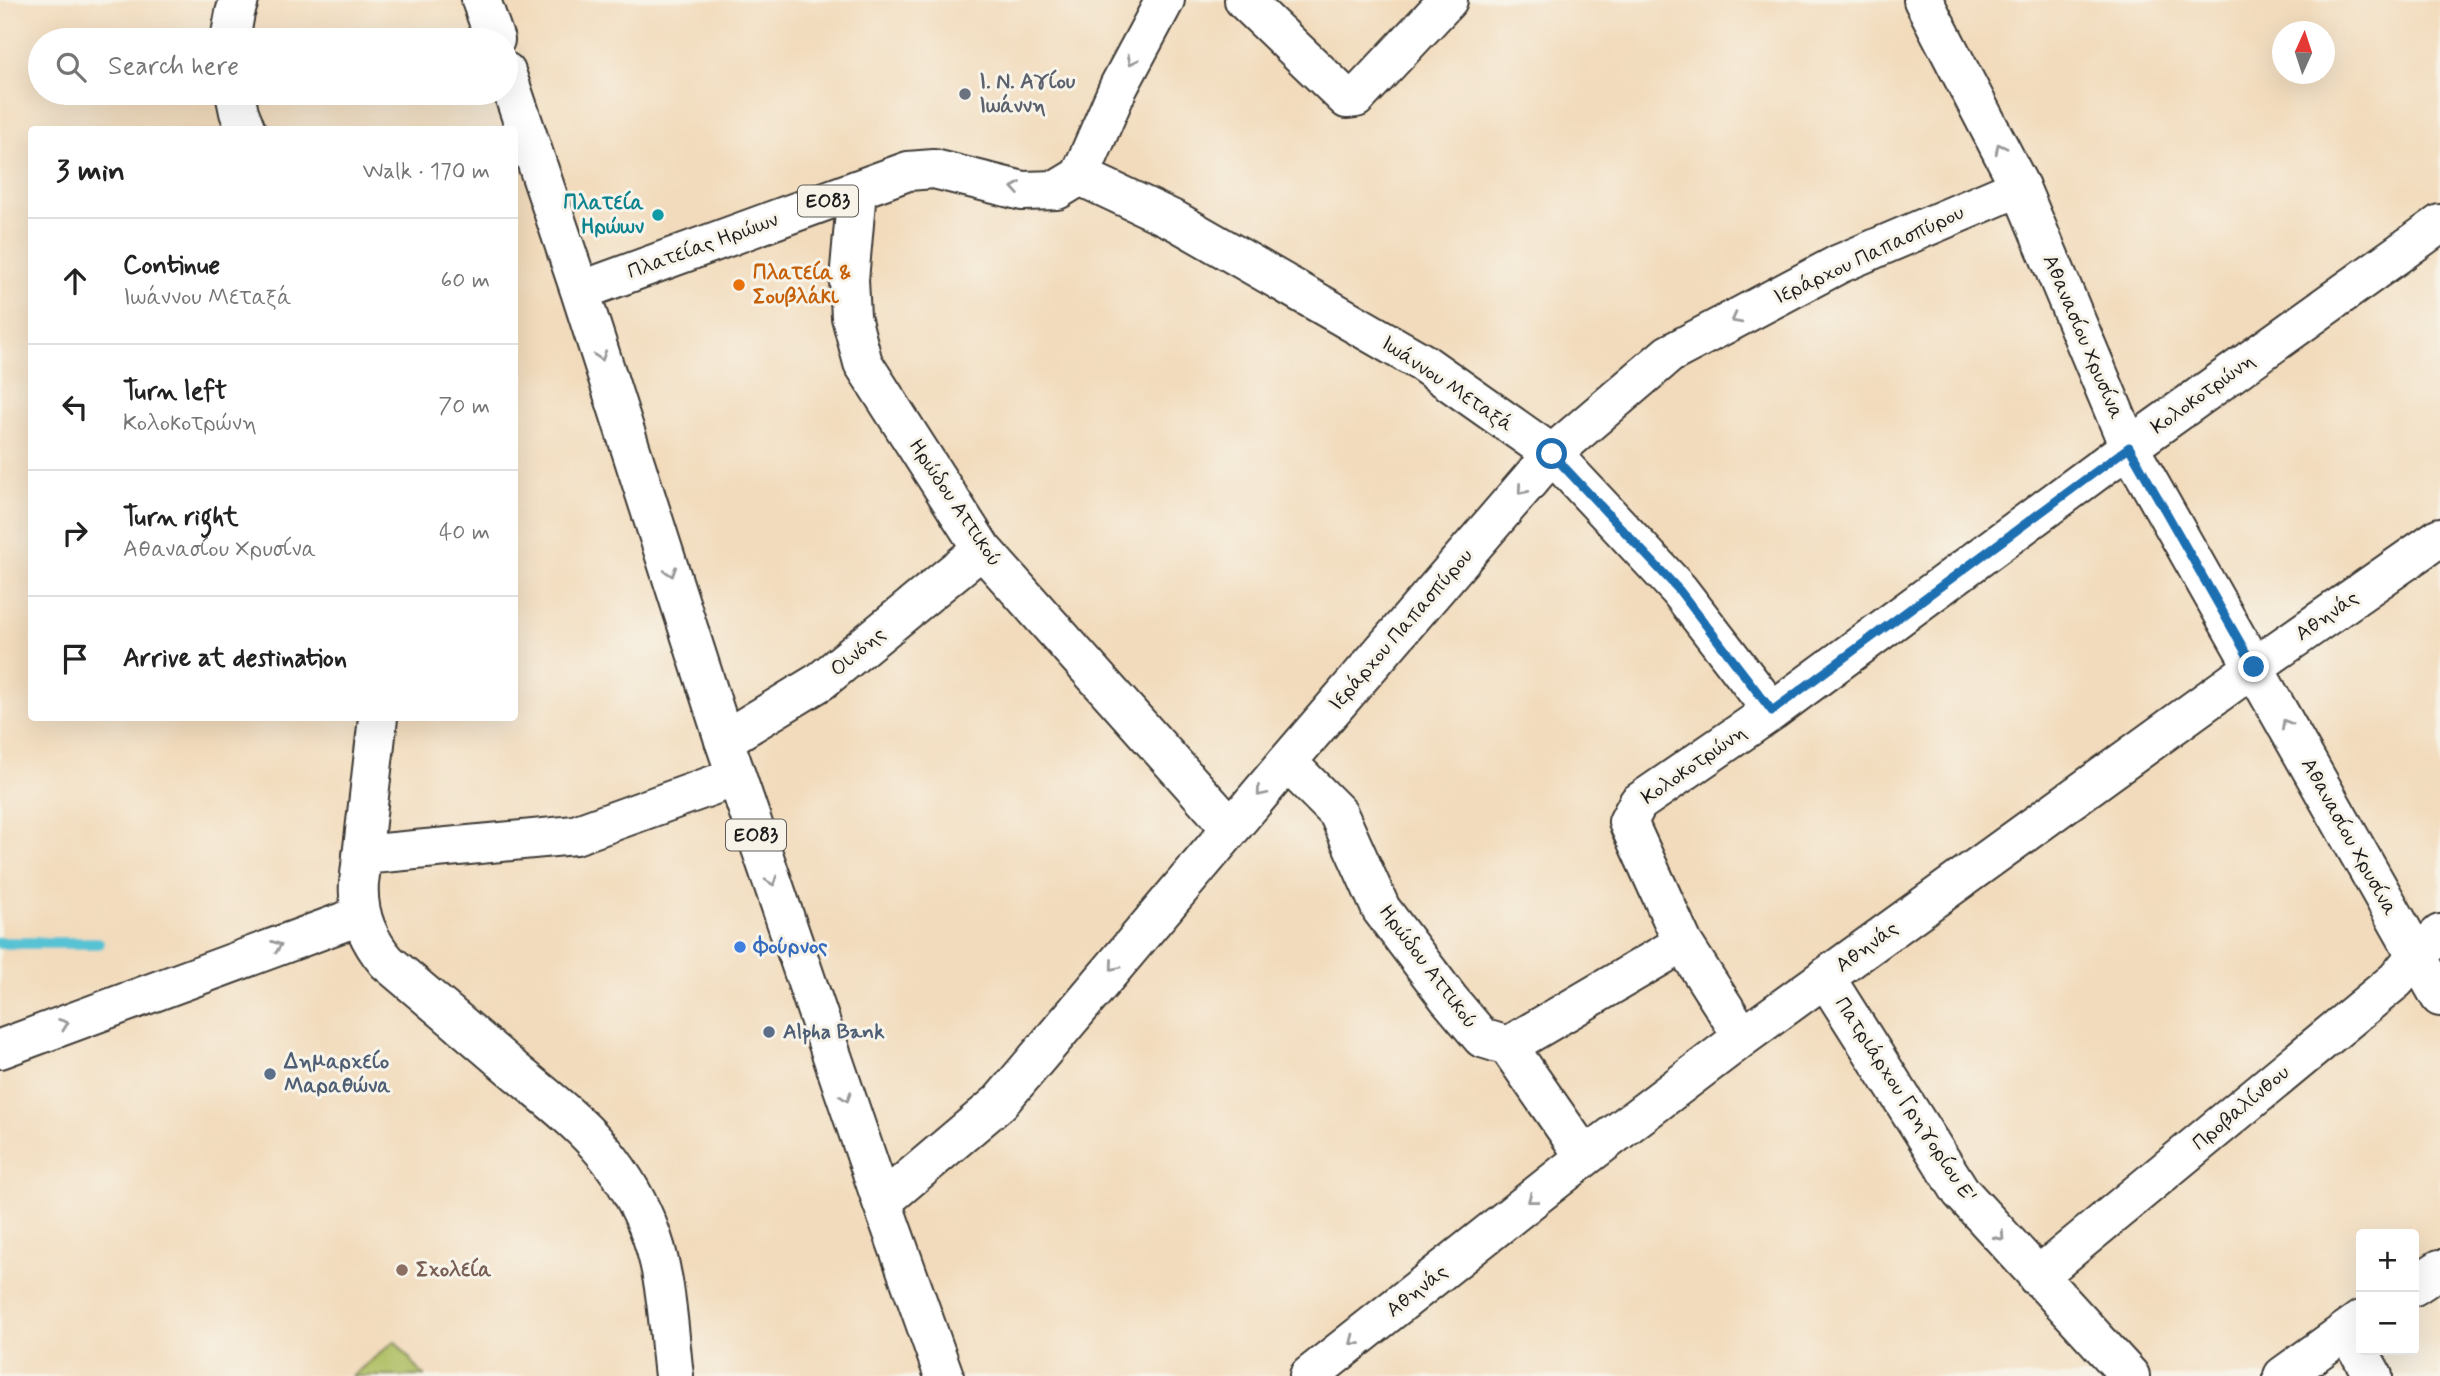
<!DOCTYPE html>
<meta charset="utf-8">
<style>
body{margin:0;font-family:Mynerve,sans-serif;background:#f6f6f6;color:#222}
.controls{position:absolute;right:21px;bottom:21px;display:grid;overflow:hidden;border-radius:7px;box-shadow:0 7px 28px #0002}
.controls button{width:63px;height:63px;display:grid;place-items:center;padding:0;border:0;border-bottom:2px solid #e0e0e0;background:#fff;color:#222;font:35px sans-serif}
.compass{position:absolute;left:2272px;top:21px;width:63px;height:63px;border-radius:50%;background:#fff;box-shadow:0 7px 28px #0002;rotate:3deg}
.stop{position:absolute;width:21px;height:21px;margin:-16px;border:5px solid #1f6fb2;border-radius:50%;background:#fff}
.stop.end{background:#1f6fb2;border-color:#fff;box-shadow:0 2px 7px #0008}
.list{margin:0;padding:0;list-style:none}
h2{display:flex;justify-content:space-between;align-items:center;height:91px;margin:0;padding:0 28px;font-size:30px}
h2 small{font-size:23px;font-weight:400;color:#767676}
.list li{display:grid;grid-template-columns:46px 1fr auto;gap:21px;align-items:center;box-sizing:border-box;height:126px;padding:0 28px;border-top:2px solid #e0e0e0}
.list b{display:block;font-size:26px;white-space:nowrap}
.list p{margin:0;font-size:23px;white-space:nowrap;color:#767676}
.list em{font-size:23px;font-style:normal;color:#767676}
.icon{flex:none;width:38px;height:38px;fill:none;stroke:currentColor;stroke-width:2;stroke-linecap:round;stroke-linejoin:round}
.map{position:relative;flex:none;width:2440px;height:1376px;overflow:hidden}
.search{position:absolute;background:#fff;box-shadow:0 7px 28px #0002;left:28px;top:28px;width:490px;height:77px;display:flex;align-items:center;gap:18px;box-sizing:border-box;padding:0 24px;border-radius:38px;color:#767676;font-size:26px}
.panel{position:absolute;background:#fff;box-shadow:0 7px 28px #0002;left:28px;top:126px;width:490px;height:595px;border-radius:7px}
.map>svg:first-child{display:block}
.green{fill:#adbd60;stroke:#646c3e;stroke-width:2}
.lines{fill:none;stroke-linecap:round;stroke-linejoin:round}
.stream{stroke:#57c2d3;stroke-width:12}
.minor-casing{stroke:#3c3934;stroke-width:42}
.major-casing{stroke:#3c3934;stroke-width:42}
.minor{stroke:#fff;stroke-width:38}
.major{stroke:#fff;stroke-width:38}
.oneway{stroke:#999}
.route{stroke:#1f6fb2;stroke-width:9}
.worship-dot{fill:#6b7280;stroke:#f7f3e8;stroke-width:2.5}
.culture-dot{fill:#0f9aa8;stroke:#f7f3e8;stroke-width:2.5}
.food-dot{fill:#e8710a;stroke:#f7f3e8;stroke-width:2.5}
.shop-dot{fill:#3f7fe0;stroke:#f7f3e8;stroke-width:2.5}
.service-dot{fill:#5c6f8a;stroke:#f7f3e8;stroke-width:2.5}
.education-dot{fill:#8d6e63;stroke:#f7f3e8;stroke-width:2.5}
.labels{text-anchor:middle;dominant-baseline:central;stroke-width:6;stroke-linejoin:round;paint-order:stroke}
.shield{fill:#f7f3e8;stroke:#5e5c59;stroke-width:2}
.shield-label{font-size:19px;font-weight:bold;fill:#1c1c1c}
.worship-label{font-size:21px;font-weight:bold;fill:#5b616d;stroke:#f7f3e8;text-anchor:start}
.culture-label{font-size:21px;font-weight:bold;fill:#0d838f;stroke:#f7f3e8;text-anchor:end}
.street-label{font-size:21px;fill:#1c1c1c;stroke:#f7f3e8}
.food-label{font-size:21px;font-weight:bold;fill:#c56008;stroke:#f7f3e8;text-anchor:start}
.shop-label{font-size:21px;font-weight:bold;fill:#366cbe;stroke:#f7f3e8;text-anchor:start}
.service-label{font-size:21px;font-weight:bold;fill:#4e5e75;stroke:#f7f3e8;text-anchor:start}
.education-label{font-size:21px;font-weight:bold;fill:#785e54;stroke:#f7f3e8;text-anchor:start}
</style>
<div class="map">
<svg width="2440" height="1376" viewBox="0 0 2440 1376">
<rect width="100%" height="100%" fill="#f7f3e8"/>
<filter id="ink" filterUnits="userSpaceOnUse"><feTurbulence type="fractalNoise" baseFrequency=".0143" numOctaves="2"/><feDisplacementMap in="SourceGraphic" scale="14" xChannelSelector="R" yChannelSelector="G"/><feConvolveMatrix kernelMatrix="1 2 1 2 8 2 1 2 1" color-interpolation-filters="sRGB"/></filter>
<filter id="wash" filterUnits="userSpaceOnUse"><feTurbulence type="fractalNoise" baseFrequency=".00686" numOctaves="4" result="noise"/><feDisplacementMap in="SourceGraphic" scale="28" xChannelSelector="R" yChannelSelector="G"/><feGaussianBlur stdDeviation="1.57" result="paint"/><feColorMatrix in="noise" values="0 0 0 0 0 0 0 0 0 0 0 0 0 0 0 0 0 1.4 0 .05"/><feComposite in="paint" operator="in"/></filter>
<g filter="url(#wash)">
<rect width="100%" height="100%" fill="#f2dbbc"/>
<path class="green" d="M395,1341L424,1376H352Z"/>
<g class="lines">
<path class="stream" d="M0,943H98"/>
</g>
</g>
<g filter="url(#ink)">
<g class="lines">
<g class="minor-casing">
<path id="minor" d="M1244,0L1347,99L1356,98L1448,0
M230,40L235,13L239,0
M235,93L239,112L246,130
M1080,176L1176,221L1423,363L1552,454L1679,590L1772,711
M857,190L849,280L851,317L863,363L982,549L1231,828
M378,718L359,883C357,913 368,940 387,962C428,997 469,1031 509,1066C571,1118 614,1146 647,1224C667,1271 668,1326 674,1376
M724,740L821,681L982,549
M1287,762L1338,813L1381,909L1449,999L1482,1038L1508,1046L1585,1157
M362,855L575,835L736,777
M1825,977L1961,1192L2130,1376
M1743,1037L1683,943L1628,822L1638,803L1772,711L2129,447L2440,224
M1508,1046L1683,943
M0,1049L362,915
M882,1202L1000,1102L1287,762L1552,454L1669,354L1839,264L2020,187
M2037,1277L2396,980L2416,956L2440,934
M2414,1286L2440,1269
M2347,1330L2373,1376
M1309,1376L1585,1157L1743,1037L2254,667L2440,537
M2283,1376L2361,1320"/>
</g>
<g class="major-casing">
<path id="major" d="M481,0L495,40
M1923,0L2020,187L2129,447L2440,997
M506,72L580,291L724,740L882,1202L944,1376
M580,291L908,171L934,169L1023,191L1057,190L1080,176L1119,86L1165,0"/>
</g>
<use href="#minor" class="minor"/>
<use href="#major" class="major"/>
</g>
<defs><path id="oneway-chevron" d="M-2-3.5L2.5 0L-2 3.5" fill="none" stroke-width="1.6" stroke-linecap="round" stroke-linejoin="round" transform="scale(1.75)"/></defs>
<g class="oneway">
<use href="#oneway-chevron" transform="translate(1132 60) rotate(117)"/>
<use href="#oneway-chevron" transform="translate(2000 148) rotate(-117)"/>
<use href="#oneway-chevron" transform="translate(1016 188) rotate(-170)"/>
<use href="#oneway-chevron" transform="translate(1736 319) rotate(152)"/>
<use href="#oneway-chevron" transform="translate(601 356) rotate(72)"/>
<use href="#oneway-chevron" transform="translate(1522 490) rotate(131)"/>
<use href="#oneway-chevron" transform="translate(671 572) rotate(72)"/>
<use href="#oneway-chevron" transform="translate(2286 724) rotate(-119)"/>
<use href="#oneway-chevron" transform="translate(1261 792) rotate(130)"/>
<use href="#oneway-chevron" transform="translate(772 881) rotate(71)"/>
<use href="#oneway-chevron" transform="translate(277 946) rotate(-20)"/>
<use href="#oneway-chevron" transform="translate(1114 966) rotate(130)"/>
<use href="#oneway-chevron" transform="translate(64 1024) rotate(-20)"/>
<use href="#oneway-chevron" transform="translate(846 1097) rotate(71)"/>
<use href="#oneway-chevron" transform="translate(1532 1199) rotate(142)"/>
<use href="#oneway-chevron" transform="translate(2000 1236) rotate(48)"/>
<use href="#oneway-chevron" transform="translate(1354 1341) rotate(142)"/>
</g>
</g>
<g class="lines" filter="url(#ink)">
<path class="route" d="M1552,454L1679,590L1772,711L2129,447L2254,667"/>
</g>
<circle class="worship-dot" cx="965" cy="94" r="7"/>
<circle class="culture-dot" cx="658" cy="215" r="7"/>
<circle class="food-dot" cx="739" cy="285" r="7"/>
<circle class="shop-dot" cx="740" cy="947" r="7"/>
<g class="service-dot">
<circle cx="769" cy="1032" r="7"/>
<circle cx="270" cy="1074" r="7"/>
</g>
<circle class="education-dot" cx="402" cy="1270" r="7"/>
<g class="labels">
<g class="shield">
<rect x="798" y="185.5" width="60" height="31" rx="5"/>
<rect x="726" y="819.5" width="60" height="31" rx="5"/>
</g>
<g class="shield-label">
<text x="828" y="201">ΕΟ83</text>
<text x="756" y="835">ΕΟ83</text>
</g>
<g class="worship-label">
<text x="979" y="82">Ι. Ν. Αγίου<tspan x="979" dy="24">Ιωάννη</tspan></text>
</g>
<g class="culture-label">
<text x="644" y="203">Πλατεία<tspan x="644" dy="24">Ηρώων</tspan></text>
</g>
<g class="street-label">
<text transform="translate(703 246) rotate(-20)">Πλατείας Ηρώων</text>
<text transform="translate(1869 255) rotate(-25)">Ιεράρχου Παπασπύρου</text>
<text transform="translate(2083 337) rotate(67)">Αθανασίου Χρυσίνα</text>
<text transform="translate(1447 384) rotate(34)">Ιωάννου Μεταξά</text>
<text transform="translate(2203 394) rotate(-36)">Κολοκοτρώνη</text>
<text transform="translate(955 503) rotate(56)">Ηρώδου Αττικού</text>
<text transform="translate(2327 616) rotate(-35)">Αθηνάς</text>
<text transform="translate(1401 630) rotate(-49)">Ιεράρχου Παπασπύρου</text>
<text transform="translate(858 652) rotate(-40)">Οινόης</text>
<text transform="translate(1694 765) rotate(-35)">Κολοκοτρώνη</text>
<text transform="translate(2349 837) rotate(61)">Αθανασίου Χρυσίνα</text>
<text transform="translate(1867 947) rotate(-36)">Αθηνάς</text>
<text transform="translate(1428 967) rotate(53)">Ηρώδου Αττικού</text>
<text transform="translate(1905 1100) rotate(57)">Πατριάρχου Γρηγορίου Ε'</text>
<text transform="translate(2241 1108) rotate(-40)">Προβαλίνθου</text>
<text transform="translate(1417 1291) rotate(-38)">Αθηνάς</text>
</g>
<g class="food-label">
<text x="753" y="273">Πλατεία &amp;<tspan x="753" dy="24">Σουβλάκι</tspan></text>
</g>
<g class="shop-label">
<text x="754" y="947">Φούρνος</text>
</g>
<g class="service-label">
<text x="783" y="1032">Alpha Bank</text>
<text x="284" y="1062">Δημαρχείο<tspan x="284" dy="24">Μαραθώνα</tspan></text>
</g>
<g class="education-label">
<text x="416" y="1270">Σχολεία</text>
</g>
</g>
</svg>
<div class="controls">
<button>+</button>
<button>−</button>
</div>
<svg class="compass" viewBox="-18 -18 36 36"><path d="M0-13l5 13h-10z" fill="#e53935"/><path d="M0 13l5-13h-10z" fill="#767676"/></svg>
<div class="stop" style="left:1552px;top:454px"></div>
<div class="stop end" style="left:2254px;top:667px"></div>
<div class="search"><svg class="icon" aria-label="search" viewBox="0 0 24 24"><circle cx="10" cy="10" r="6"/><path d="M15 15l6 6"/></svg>Search here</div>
<section class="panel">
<h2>3 min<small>Walk · 170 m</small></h2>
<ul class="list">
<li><svg class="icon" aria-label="ahead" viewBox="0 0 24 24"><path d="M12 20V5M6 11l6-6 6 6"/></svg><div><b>Continue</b><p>Ιωάννου Μεταξά</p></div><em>60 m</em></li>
<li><svg class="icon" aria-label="left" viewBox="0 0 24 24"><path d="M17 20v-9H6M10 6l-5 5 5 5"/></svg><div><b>Turn left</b><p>Κολοκοτρώνη</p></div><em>70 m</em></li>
<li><svg class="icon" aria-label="right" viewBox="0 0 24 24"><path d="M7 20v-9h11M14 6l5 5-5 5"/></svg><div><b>Turn right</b><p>Αθανασίου Χρυσίνα</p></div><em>40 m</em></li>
<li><svg class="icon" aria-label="arrive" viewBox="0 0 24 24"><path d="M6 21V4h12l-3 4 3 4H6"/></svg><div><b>Arrive at destination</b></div></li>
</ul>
</section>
</div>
